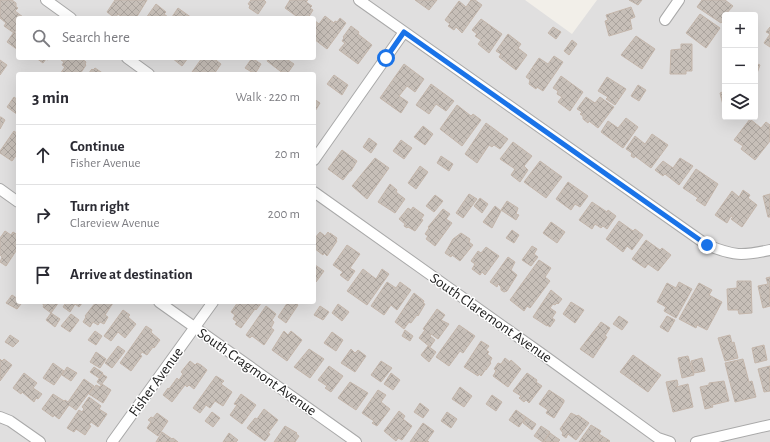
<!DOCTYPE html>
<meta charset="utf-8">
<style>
body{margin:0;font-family:"Alegreya Sans",sans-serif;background:#f2f2f3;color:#2b2b33}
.controls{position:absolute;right:12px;top:12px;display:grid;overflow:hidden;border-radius:4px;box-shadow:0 4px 16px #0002}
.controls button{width:36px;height:36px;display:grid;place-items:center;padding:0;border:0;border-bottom:1px solid #e1e1e2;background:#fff;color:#2b2b33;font:20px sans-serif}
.stop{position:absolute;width:12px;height:12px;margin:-9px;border:3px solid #1a73e8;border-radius:50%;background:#fff}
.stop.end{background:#1a73e8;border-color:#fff;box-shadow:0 1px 4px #0008}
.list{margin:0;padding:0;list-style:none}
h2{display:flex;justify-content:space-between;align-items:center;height:52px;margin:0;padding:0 16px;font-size:17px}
h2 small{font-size:13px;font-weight:400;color:#7c7c81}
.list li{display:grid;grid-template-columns:26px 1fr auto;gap:12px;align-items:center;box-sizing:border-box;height:60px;padding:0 16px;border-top:1px solid #e1e1e2}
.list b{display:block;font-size:15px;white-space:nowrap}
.list p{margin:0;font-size:13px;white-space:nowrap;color:#7c7c81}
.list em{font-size:13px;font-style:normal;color:#7c7c81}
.icon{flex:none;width:22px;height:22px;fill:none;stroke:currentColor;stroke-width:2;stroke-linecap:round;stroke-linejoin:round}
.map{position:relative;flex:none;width:770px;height:442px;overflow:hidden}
.search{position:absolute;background:#fff;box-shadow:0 4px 16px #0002;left:16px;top:16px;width:300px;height:44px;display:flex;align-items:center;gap:10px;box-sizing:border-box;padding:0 14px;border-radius:4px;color:#7c7c81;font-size:15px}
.panel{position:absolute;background:#fff;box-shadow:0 4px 16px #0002;left:16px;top:72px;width:300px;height:232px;border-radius:4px}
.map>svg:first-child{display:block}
.residential{fill:#e0dfdf;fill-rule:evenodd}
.building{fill:url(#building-cross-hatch);stroke:#c4b6ab}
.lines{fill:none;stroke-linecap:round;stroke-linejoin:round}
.street-casing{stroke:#a9a9a9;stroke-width:12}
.street{stroke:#fff;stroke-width:10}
.route{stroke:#1a73e8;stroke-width:5}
.labels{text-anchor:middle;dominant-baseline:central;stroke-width:3;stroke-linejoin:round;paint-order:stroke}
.street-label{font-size:15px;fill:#222;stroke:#fff}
</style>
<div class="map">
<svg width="770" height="442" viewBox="0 0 770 442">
<defs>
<pattern id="building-cross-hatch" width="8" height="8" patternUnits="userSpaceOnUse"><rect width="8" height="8" fill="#c7bfb8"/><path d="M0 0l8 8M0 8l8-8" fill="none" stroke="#aba49e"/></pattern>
</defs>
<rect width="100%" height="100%" fill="#f2efe9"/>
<path class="residential" d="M0,0H525L572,34L597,0H770V442H0ZM725,15H755V117H725ZM18,18H314V58H18ZM18,74H314V302H18Z"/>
<path class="building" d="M0,0H12L16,3V7L18,8L15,11L23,17L18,18V27L14,33L4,26L6,23L0,18Z
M115,0H147L136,18H123L118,14L115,18L107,12Z
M251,0H264L266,2L258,14L249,8L250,5L248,4Z
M290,0H308L306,2L312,6L310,8L313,10L308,18H299L285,8Z
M415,0H437L429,10Z
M471,0H475L482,5L462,33L456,27L454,30L448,26L450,24L445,20L459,1L466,7Z
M629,0H642L638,5Z
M702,0H725L733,6L725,15V18L721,23L697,7Z
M156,4L166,12L164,14L168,17L167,18H146Z
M631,7L635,17L630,19L632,29L609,36L605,21L608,20L606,15Z
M178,8L192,18H174L172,17Z
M700,14L720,28L706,48L686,33Z
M325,16L334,23L335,21L337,22L340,18L346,23L327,49L314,39V31L316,29L314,28V20L319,24Z
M481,19L502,34L489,53L478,44L481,40L475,36L477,34L472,30Z
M351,26L359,32L358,34L372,45L358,64L339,50L345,43L342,41L344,38L343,37Z
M553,27L561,32L556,39L548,33Z
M770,27V47L764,43L770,34L766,32Z
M14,32L18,35V50L7,42Z
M508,34L521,44L518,48L527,55L516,70L499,57L501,54L496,51Z
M636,36L655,49L642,69L621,55Z
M572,40L577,44L569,55L564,51Z
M681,44H692V71H686V74H670L671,50L681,49Z
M554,56L563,62L543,91L537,87L536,89L529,84L530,80L526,77L539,58L548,64Z
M36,58H50L48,60L46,59L43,63Z
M63,58H81L86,62L85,64L86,65L80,74H60L65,67L62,65L64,62L61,60Z
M172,58H188L182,66Z
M202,58H213L221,64L214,74L213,73L212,74H194L192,72Z
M252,58L261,64L255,74L245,68Z
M269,58H285L294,64L287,74H284L267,61Z
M0,60L7,65L0,75Z
M755,63L760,65L756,76H755Z
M404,64L424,79L415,92L407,86L399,96L408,102L401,113L380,98Z
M95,68L104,74H88L92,69L93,70Z
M334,75L348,85L342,95L327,84Z
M561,76L583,92L570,111L558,102L562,97L557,94L558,91L553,88Z
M607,77L626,89L615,105L606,99L608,97L598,91Z
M431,84L454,101L446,111L436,104L429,114L416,105Z
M638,85L646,90L639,101L631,96Z
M725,91V105H723L720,93Z
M14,97L18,100V115L7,107Z
M586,97L595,103L600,97L614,107L598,128L589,121L588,123L583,119V116L580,114L582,112L577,109Z
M314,99L320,103L314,113Z
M457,105L471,116L473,114L481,120L462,146L440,129Z
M0,117H1L5,120L0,129Z
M626,118L638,127L623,148L601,132L608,121L618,128Z
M750,119L761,128L766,122L770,125V141L755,160L741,149L743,146L734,140Z
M486,123L508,139L500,149L494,145L492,147L489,145L477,163L465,154Z
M423,126L433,134L425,145L414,137Z
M14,131L18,134V153L12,161L0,153V151Z
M652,134L668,145L651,168L635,156L634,158L631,156L632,153L626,149L635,136L645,144Z
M369,138L377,144L371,153L363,147Z
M401,140L412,148L404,159L393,151Z
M513,142L532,156L524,166L528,170L520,182L511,175L515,169L500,159Z
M342,150L357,161L351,171H350L343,180L328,169Z
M441,156L453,164L449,171L437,163Z
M375,158L389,168L367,199L352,186Z
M680,158L693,166L679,185L665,174L663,176L655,170L663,161L673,168Z
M540,161L562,177L546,198L524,182Z
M420,166L428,172L416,189L408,183Z
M696,169L718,184L705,206L696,200L698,198L683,188Z
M568,182L588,196L580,207L575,204L571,210L556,199Z
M390,184L397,190L396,192L405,199L395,213L378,202Z
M743,190L750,195L748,198L757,205L742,227L731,219L733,217L731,216L727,223L715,215L732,191L739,197Z
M469,194L477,199L463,218L456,213Z
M770,194V217H768L763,196Z
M435,195L443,201L434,212L426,206Z
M480,198L488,204L482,213L474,206Z
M507,201L518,208L516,214L519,215L516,220L501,210Z
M592,202L607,212L608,210L616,216L607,229L603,226L601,228L595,224L592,229L579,220Z
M495,206L501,211L492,228L483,222Z
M413,207L424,215L421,219L423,220L415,231L408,227L407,228L404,226L405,224L399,219L408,208L411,210Z
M443,209L450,214L446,219L452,223L435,246L426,239L428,236L425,234L429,228L428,227Z
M619,221L633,231L635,229L643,235L632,250L627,246L623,252L606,239Z
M551,222L565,232L557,243L543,233Z
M512,230L519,235L514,243L506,238Z
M5,231L11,235L13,232L18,235V248L6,266L0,262L2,257L0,255V238Z
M320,232L325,236L328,232L330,234V233L337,238L336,240L337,241L327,256L324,253L323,255L314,248V239Z
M461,233L470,239L469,242L473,245L460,261L452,255L451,257L445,253L453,239Z
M646,240L660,250L662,248L671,255L658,271L648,264L645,268L632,259Z
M347,245L360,254L350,268L355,271L348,281L340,275L343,272L333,265Z
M532,246L537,249L534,254L538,257L531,266L522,260Z
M486,247L499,256L485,275L482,272L480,275L472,269L475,264L471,261L478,251L481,253Z
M508,257L515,262L511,270L517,275L507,291L504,292L501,290V287L498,284L497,287L490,282Z
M539,260L551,268L545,277L550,281L530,308L527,306L524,311L510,300Z
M315,265L324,271L316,282L314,281Z
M363,269L376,279L382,269L389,274L367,305L347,291Z
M770,277V306L763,308L758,286L768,284L766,278Z
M737,281H751L752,313L739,314L738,310H728L727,289L737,288Z
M387,282L396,288L400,282L411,290L397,310L391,305L384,315L371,306Z
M679,282L692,289L676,318L664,311L666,307L657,302L667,283L676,288Z
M699,283L712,290L709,295L722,302L707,330L697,325L696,328L679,319Z
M551,290L562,299L558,304L557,303L555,305L553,304L550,308L556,312L552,318L555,320L550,327L547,325V326L533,317Z
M414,293L424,301L423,303L425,304L418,316L417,315L411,323L409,322L404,329L395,322Z
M12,295L18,299L16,301L21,304L17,309L6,303Z
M40,302H59L51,313L43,307L44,305Z
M66,302H83L79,307L75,304L70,312L63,307Z
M96,302L113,303L105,315L108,317L104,324L100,322L98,325L93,322L90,327L83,322L86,317L85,316Z
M238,302H262L256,310L255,309L241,328L235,324L237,322L233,319L235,315L231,312Z
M288,302H294L298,305L286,323L278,317Z
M571,302L584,310L575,323L563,314Z
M338,304L349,312L342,321L332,313Z
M266,306L276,314L272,320L274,322L271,328L274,330L264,345L252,336L250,338L246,335Z
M320,306L329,312L323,320L314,315Z
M437,309L445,315L441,320L449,324L438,339L431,334L430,336L435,340L430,347L419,338L425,330L423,329Z
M123,310L130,315L128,317L136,324L125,338L118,332L111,341L104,336Z
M51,313L60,319L55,327L46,320Z
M71,314L79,320L70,332L61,326Z
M619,316L628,322L622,330L613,324Z
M667,316L675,320L668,332L660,327Z
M601,322L610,328L605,336L607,337L593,358L580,349Z
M459,325L475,336L463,353L460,351L449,366L436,357Z
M146,326L152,330L151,332L153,334L160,340L154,348L153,347L147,355L142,352L140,355L142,356L131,371L120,363Z
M405,330L413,336L410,341L402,336Z
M95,331L102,336L96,345L88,340Z
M284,331L288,335L291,331L302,340L287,361L272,350Z
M332,332L343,340L336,351L324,343Z
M10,335L19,341L13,347L5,342Z
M730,335L732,343L734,342L738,358L725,361L718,338Z
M481,341L489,346L486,350L489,352L487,354L492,358L490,362L491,363L486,370V369L481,376L479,374L478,376L464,367Z
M764,345L767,360L755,363L752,348Z
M118,346L125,351L112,368L105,363Z
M428,346L436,352L429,362L421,355Z
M309,349L324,359L310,378L294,367Z
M351,349L355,353L358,350L366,356L355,372L341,363Z
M96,352L106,359L100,368L90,362Z
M633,355L661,375L648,392L620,372Z
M688,356L694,375L682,378L678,358Z
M505,358L510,362L511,360L521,369L508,387L493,376L496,371L494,369L498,363L501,364Z
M702,358L705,371L694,373L691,361Z
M0,359L2,361L4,359L12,365L0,381Z
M743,359L749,382L752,381L756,397L735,402L725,363Z
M190,361L195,365L197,363L201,365L207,370L194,389L189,385L187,387L185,385L172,402L163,395L168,388L169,389L177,378L179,380L183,374L181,372Z
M381,361L392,368L381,382L371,375Z
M53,363L64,371L54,385L43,378Z
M329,366L343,376L331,392L325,388L327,386L318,380Z
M770,366V391L764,392L758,369Z
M67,367L77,373L71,381L62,375Z
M94,367L103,373L99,378L90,372Z
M24,373L37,383L33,388L42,394L38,399L36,398L34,402L22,392L21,394L13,388Z
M391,373L400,380L393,390L384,384Z
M527,373L537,380L536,382L542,386L529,403L526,400L524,402L519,398L521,396L513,391Z
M102,374L107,377L101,385L97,382Z
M216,376L224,381L221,384L232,392L223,406L215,401L210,408L206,405L200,413L193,408Z
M84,379L94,386L76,410L69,405L59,419L54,415L53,417L42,409L53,394L64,401L65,400L68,402Z
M677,380L678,385L676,387L688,384L693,407L673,412L666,382Z
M724,381L729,401L712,405L713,407L705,409L700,387L709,385V383Z
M350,382L368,393L356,410L338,398Z
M102,384L111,390L103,403L89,394L96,385L100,387Z
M460,387L472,396L464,407L452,399Z
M378,390L386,395L381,402L390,409L377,426L372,423L374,421L362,413Z
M549,390L564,400V402L554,418L546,413L548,410L539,404Z
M241,394L256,405L242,424L230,415L237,405L234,404Z
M492,395L502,402L496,411L486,404Z
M89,397L101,406L99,409L107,414L98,427L91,422L89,425L91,426L85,435L76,429L74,432L67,428L79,410L82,412L84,409L82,407Z
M420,403L429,410L423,418L414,412Z
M264,409L278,420L268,433L270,434L265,441L247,428L255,418L257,419Z
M516,410L526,417L519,427L509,420Z
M399,411L405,416L403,419L412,426L402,440L398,438L396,441L384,431Z
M212,412L220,418L213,427L205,421Z
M447,412L457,419L451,428L441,421Z
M157,413L168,421L158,436L147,428L151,422L148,420L151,417L153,418Z
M571,413L577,416L578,415L589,423L576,440L568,434L566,438L562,435L563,433L560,429Z
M526,417L536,424L532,430L523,423Z
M423,423L434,431L427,441L429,442H410Z
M591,425L601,431L599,434L610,441L609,442H579Z
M285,426L297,433L296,434L299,436L295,442H274Z
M541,426L550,432L543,442L534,436Z
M162,432L172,439L173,438L178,442H156Z
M229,433L238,440L236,442H223Z
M550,433L560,440L558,442H543Z"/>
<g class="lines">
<g class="street-casing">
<path id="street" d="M46,0L71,18
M359,0L707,245C734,256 742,256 770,250
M665,20L679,0
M127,58L149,74
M314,160L404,32
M0,189L18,202
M314,192L542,354L658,438L670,442
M159,302L356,442
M0,417L10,421L40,442
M112,442L213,302
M696,442L770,425"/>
</g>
<use href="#street" class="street"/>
</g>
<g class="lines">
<path class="route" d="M386,58L404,32L707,245"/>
</g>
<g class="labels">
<g class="street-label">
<text transform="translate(491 318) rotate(35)">South Claremont Avenue</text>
<text transform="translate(257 372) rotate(35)">South Cragmont Avenue</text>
<text transform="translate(156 382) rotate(-54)">Fisher Avenue</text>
</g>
</g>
</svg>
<div class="controls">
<button>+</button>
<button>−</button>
<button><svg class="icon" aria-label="layers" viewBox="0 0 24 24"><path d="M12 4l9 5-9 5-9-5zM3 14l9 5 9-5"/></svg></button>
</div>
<div class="stop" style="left:386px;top:58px"></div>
<div class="stop end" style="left:707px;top:245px"></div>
<div class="search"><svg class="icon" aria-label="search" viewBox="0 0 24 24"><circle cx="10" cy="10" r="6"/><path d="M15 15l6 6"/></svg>Search here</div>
<section class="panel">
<h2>3 min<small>Walk · 220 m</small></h2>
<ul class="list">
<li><svg class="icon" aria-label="ahead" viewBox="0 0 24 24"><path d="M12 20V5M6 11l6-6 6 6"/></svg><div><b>Continue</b><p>Fisher Avenue</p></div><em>20 m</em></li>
<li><svg class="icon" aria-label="right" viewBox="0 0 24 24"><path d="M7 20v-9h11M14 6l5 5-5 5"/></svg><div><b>Turn right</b><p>Clareview Avenue</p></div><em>200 m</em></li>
<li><svg class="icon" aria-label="arrive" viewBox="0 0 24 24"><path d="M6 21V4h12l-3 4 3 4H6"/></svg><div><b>Arrive at destination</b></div></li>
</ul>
</section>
</div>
